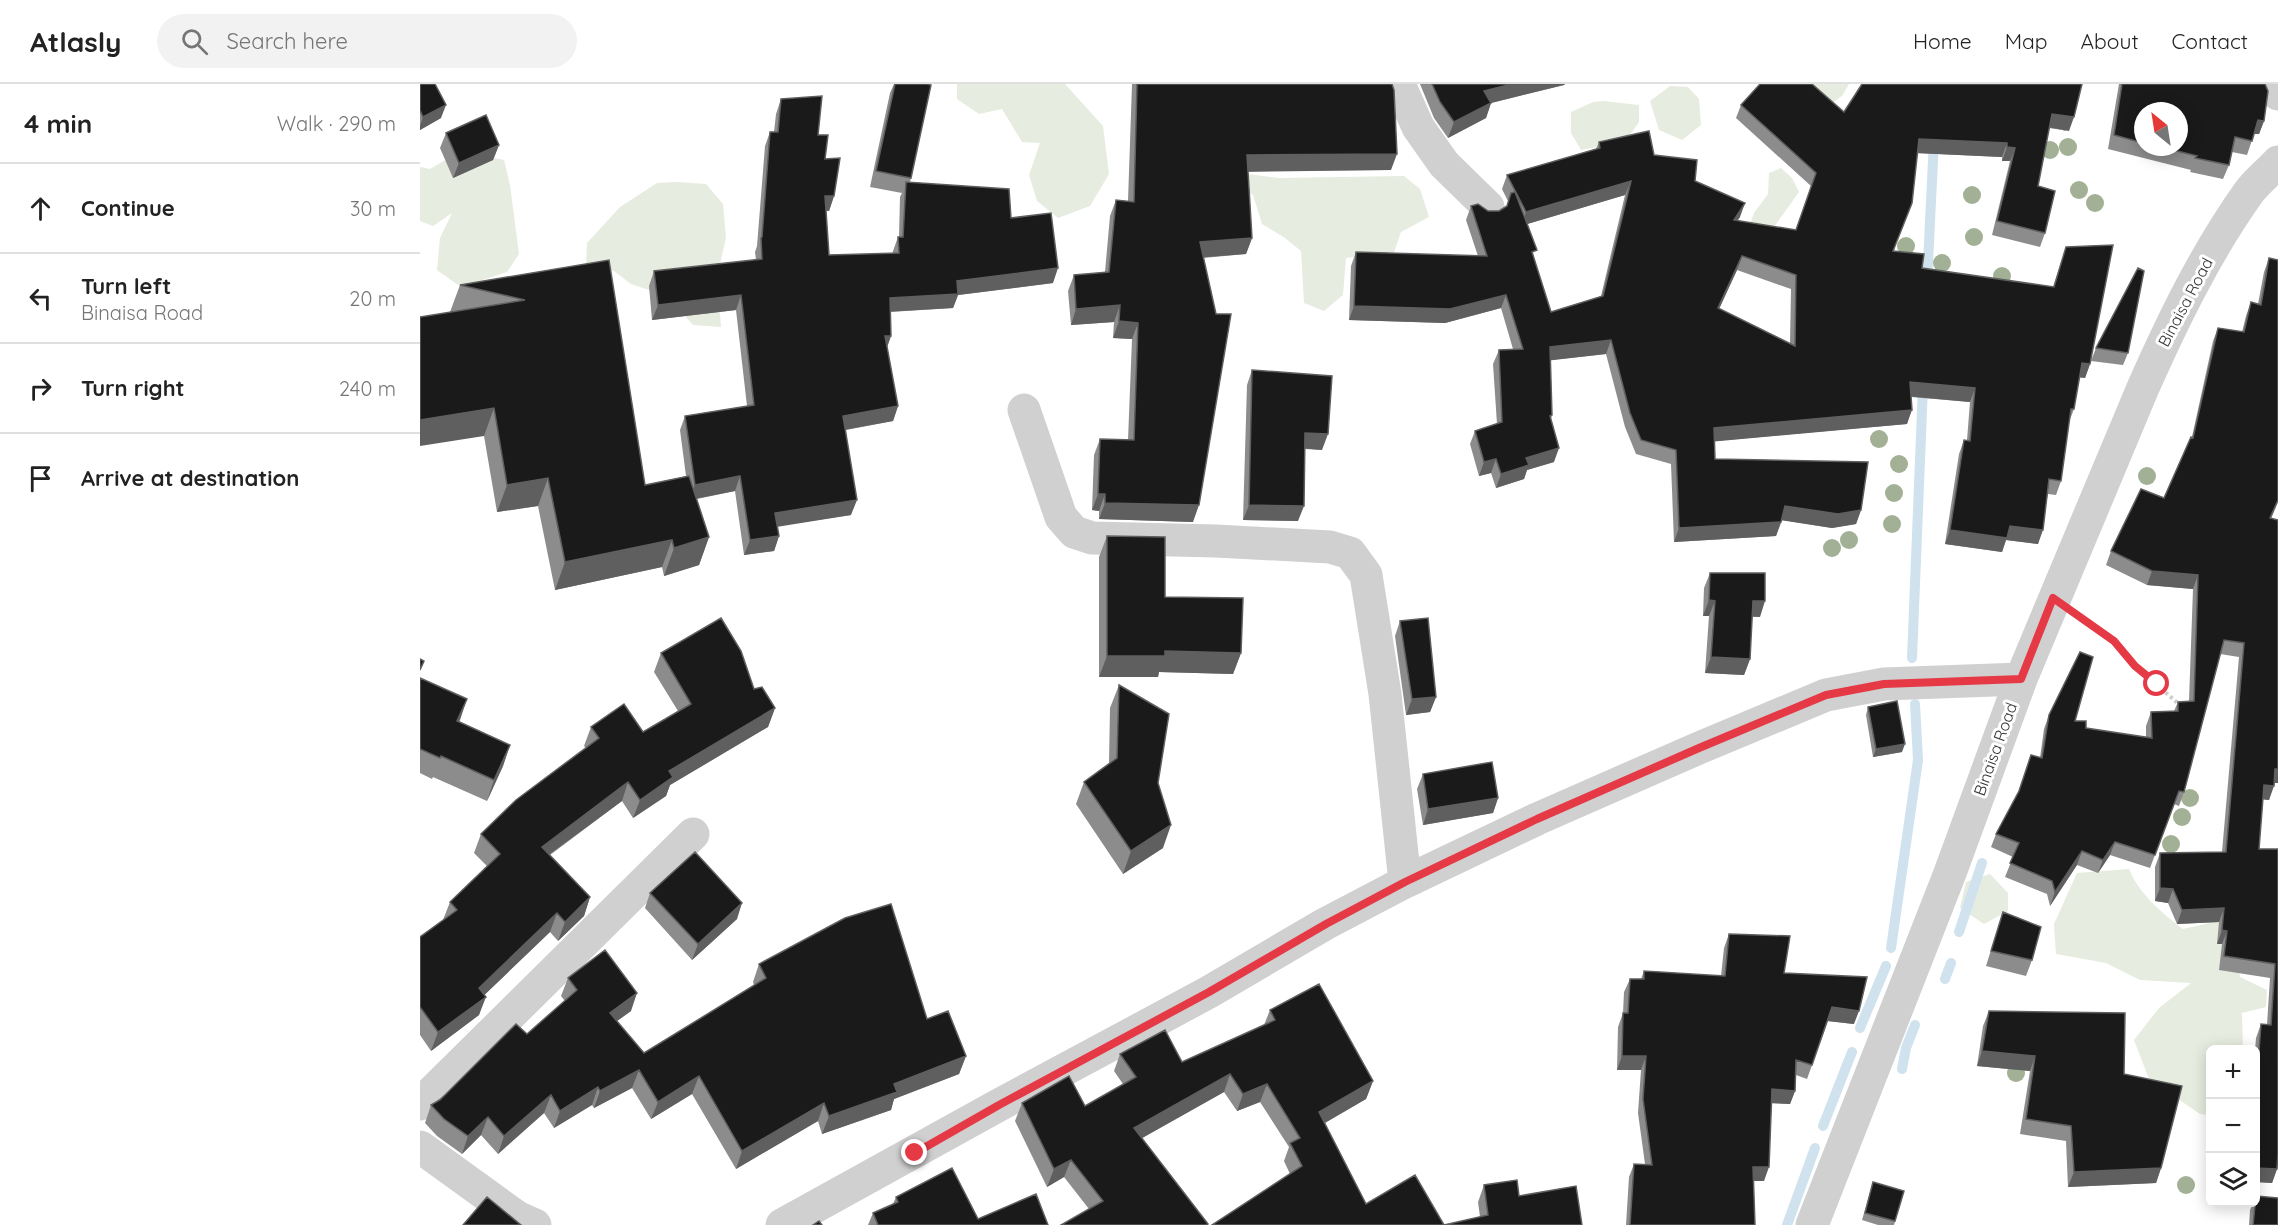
<!DOCTYPE html>
<meta charset="utf-8">
<style>
body{margin:0;font-family:Quicksand,sans-serif;background:#f2f2f2;color:#222}
.controls{position:absolute;right:18px;bottom:18px;display:grid;overflow:hidden;border-radius:9px;box-shadow:0 3px 15px #0003}
.controls button{width:54px;height:54px;display:grid;place-items:center;padding:0;border:0;border-bottom:2px solid #e0e0e0;background:#fff;color:#222;font:30px sans-serif}
.compass{position:absolute;left:1714px;top:18px;width:54px;height:54px;border-radius:50%;background:#fff;box-shadow:0 3px 15px #0003;rotate:330deg}
.stop{position:absolute;width:18px;height:18px;margin:-14px;border:4px solid #e63946;border-radius:50%;background:#fff}
.stop.end{background:#e63946;border-color:#fff;box-shadow:0 2px 6px #0008}
.list{margin:0;padding:0;list-style:none}
h2{display:flex;justify-content:space-between;align-items:center;height:78px;margin:0;padding:0 24px;font-size:26px}
h2 small{font-size:20px;font-weight:400;color:#767676}
.list li{display:grid;grid-template-columns:39px 1fr auto;gap:18px;align-items:center;box-sizing:border-box;height:90px;padding:0 24px;border-top:2px solid #e0e0e0}
.list b{display:block;font-size:22px;white-space:nowrap}
.list p{margin:0;font-size:20px;white-space:nowrap;color:#767676}
.list em{font-size:20px;font-style:normal;color:#767676}
.icon{flex:none;width:33px;height:33px;fill:none;stroke:currentColor;stroke-width:2;stroke-linecap:round;stroke-linejoin:round}
.map{position:relative;flex:none;width:1858px;height:1141px;overflow:hidden}
header{display:flex;align-items:center;gap:36px;box-sizing:border-box;height:84px;padding:0 30px;background:#fff;border-bottom:2px solid #e0e0e0}
header strong{font-size:28px}
nav{display:flex;gap:33px;margin-inline-start:auto;font-size:21px}
.search{width:420px;height:54px;background:#f2f2f2;display:flex;align-items:center;gap:15px;box-sizing:border-box;padding:0 21px;border-radius:33px;color:#767676;font-size:22px}
main{display:flex}
aside{flex:1;background:#fff}
.map>svg:first-child{display:block}
.green{fill:#e6ecdf}
.lines{fill:none;stroke-linecap:round;stroke-linejoin:round}
.stream{stroke:#cfe2ee;stroke-width:10}
.path{stroke:#cdcdcd;stroke-width:4;stroke-dasharray:3 3;stroke-linecap:butt}
.minor{stroke:#d0d0d0;stroke-width:33}
.tree{fill:#a2b095}
.wall{fill:#8c8c8c;fill-rule:evenodd}
.shaded-wall{fill:#5f5f5f}
.building{fill:#1a1a1a;stroke:#5f5f5f;stroke-width:1.5;fill-rule:evenodd}
.route{stroke:#e63946;stroke-width:8}
.labels{text-anchor:middle;dominant-baseline:central;stroke-width:6;stroke-linejoin:round;paint-order:stroke}
.street-label{font-size:16px;fill:#333;stroke:#fff}
</style>
<header>
<strong>Atlasly</strong>
<div class="search"><svg class="icon" aria-label="search" viewBox="0 0 24 24"><circle cx="10" cy="10" r="6"/><path d="M15 15l6 6"/></svg>Search here</div>
<nav><a>Home</a><a>Map</a><a>About</a><a>Contact</a></nav>
</header>
<main>
<aside>
<h2>4 min<small>Walk · 290 m</small></h2>
<ul class="list">
<li><svg class="icon" aria-label="ahead" viewBox="0 0 24 24"><path d="M12 20V5M6 11l6-6 6 6"/></svg><div><b>Continue</b></div><em>30 m</em></li>
<li><svg class="icon" aria-label="left" viewBox="0 0 24 24"><path d="M17 20v-9H6M10 6l-5 5 5 5"/></svg><div><b>Turn left</b><p>Binaisa Road</p></div><em>20 m</em></li>
<li><svg class="icon" aria-label="right" viewBox="0 0 24 24"><path d="M7 20v-9h11M14 6l5 5-5 5"/></svg><div><b>Turn right</b></div><em>240 m</em></li>
<li><svg class="icon" aria-label="arrive" viewBox="0 0 24 24"><path d="M6 21V4h12l-3 4 3 4H6"/></svg><div><b>Arrive at destination</b></div></li>
</ul>
</aside>
<div class="map">
<svg width="1858" height="1141" viewBox="0 0 1858 1141">
<rect width="100%" height="100%" fill="#fff"/>
<path class="green" d="M537,0H645L683,42L689,90L670,122L638,134L617,117L609,91L620,59L602,58L582,25L559,30L537,15Z
M1381,0H1429L1422,12L1408,22Z
M1250,2L1268,3L1279,15L1281,41L1262,56L1239,46L1230,17Z
M1183,17L1219,21V38L1205,58L1161,66L1151,49V28L1173,18Z
M54,69L84,76L90,101L99,170L87,188L41,203L17,186L20,154L32,129L13,142L0,137V83L10,85L36,70Z
M1361,84L1372,94L1379,108L1351,147L1329,143L1334,129L1348,110L1349,89Z
M821,89L858,94L984,92L1000,105L1009,133L981,148L974,168L926,174L923,211L904,227L884,219L881,167L865,154L842,140L833,111L817,104Z
M256,98L286,100L303,120L306,154L299,184V216L301,243L273,241L247,212L211,200L194,187L166,183L167,159L200,123L237,99Z
M1709,785C1719,810 1742,829 1763,845L1803,836L1816,851L1820,893L1847,906L1846,923L1822,929L1823,965L1790,966V1031L1780,1030L1729,995L1714,956L1739,924L1771,899L1720,896L1686,879L1636,870L1634,840L1657,789Z
M1570,790L1588,809V827L1564,840L1540,824L1546,798Z"/>
<g class="lines">
<path class="stream" d="M1507,199L1514,56
M1492,574L1503,302
M1539,848L1562,779
M1471,864L1498,676L1495,620
M1525,895L1531,879
M1440,944L1466,882
M1482,985L1486,964L1495,941
M1403,1042L1432,968
M1367,1141L1395,1064"/>
<path class="path" d="M1661,533L1694,557L1715,582L1760,621"/>
<path class="minor" d="M979,0L998,43L1024,80L1068,123
M1857,0L1858,10
M604,326L641,433L654,448L672,454L796,457L910,463L930,469L946,491L965,610L985,798
M0,1020L273,750
M0,1063L97,1133L115,1141
M362,1141L579,1021L789,908L905,840L985,798L1117,735L1279,664L1406,611L1464,600L1601,595
M1392,1141L1530,789L1601,595L1722,306C1752,238 1786,168 1829,108C1837,97 1849,88 1858,78"/>
</g>
<g class="tree">
<circle cx="1648" cy="63" r="9"/>
<circle cx="1630" cy="66" r="9"/>
<circle cx="1659" cy="106" r="9"/>
<circle cx="1552" cy="111" r="9"/>
<circle cx="1675" cy="119" r="9"/>
<circle cx="1554" cy="153" r="9"/>
<circle cx="1486" cy="162" r="9"/>
<circle cx="1522" cy="179" r="9"/>
<circle cx="1582" cy="192" r="9"/>
<circle cx="1459" cy="355" r="9"/>
<circle cx="1479" cy="380" r="9"/>
<circle cx="1727" cy="392" r="9"/>
<circle cx="1474" cy="409" r="9"/>
<circle cx="1472" cy="440" r="9"/>
<circle cx="1429" cy="456" r="9"/>
<circle cx="1412" cy="464" r="9"/>
<circle cx="1770" cy="714" r="9"/>
<circle cx="1762" cy="733" r="9"/>
<circle cx="1751" cy="760" r="9"/>
<circle cx="1596" cy="989" r="9"/>
<circle cx="1766" cy="1101" r="9"/>
</g>
<path class="wall" d="M0,0L21,34L0,46Z
M474,0H507L491,94L490,98L591,134L633,199L538,211L533,224L470,228L471,252L467,263L478,322L473,337L426,346L431,431L357,442L359,452L354,467L324,471L315,407L277,415L289,453L279,481L244,492L242,483L135,506L118,422L77,428L64,352L30,228L40,201L189,176L225,401L266,392L260,346L265,332L327,322L316,226L232,236L229,202L234,187L336,176L335,168L337,162L345,62L350,48H354L356,30L361,15L398,51L405,75L414,112L409,127H406L409,171L472,170L478,153H479L480,113L482,109L450,103L470,9Z
M712,0H972L971,86L828,87L832,154L826,170L783,174L773,438L679,435V427L672,426L674,371L680,355L708,356L712,255L693,254L694,238L651,241L648,207L654,191L685,188L690,132L696,116L708,117Z
M1000,0H1145L1144,1L1071,19L1066,34L1028,54L1014,34Z
M1442,0L1649,47L1629,44L1618,102L1625,149L1620,163L1572,151L1590,77H1582V73L1498,69L1474,167L1502,184L1633,203L1646,163L1670,280L1665,294L1659,293L1654,325L1649,338L1641,397L1636,411L1628,410L1618,460L1586,456L1582,468L1525,460L1539,370L1544,356H1547L1550,318L1491,313L1487,340L1294,357L1295,375L1441,426L1436,440L1412,444L1362,436L1356,452L1254,458L1251,380L1216,370L1205,343L1186,270L1130,276L1132,331L1131,335L1134,378L1107,386L1104,395L1076,404L1071,389L1059,392L1050,360L1055,347L1077,340L1073,280L1079,266L1093,265L1081,224L1025,239L929,236L931,182L936,168L1058,172L1046,136L1051,122L1068,127H1079L1087,122L1088,117L1082,105L1087,91L1176,65L1179,58L1234,71L1275,97L1320,133L1317,137L1376,146L1391,102L1316,34L1321,21L1424,28ZM1205,111L1181,212L1131,228L1114,174L1107,140ZM1317,186L1371,205L1370,260L1299,225Z
M1699,0H1845L1844,37L1839,50H1834L1827,71L1812,68L1809,81L1803,95L1770,88L1771,86L1688,65ZM1723,27L1759,63H1723Z
M26,49L79,61L73,76L33,94L20,64Z
M1849,174L1858,176V418L1851,435L1854,699L1849,716L1843,715L1839,765H1858L1857,1085L1852,1099L1836,1098L1835,966L1836,954L1841,940L1847,941L1850,894L1799,886L1802,860H1797L1799,838L1757,840L1748,819L1735,817V783L1740,769L1802,768L1819,573L1800,570L1764,708L1759,722L1754,720L1730,784L1690,771L1678,789L1657,781L1630,822L1627,810L1585,793L1593,773L1571,763L1576,750L1620,674L1624,645L1629,631L1655,637L1666,644L1726,653V642L1731,628L1754,627L1758,618L1769,617L1773,505L1727,501L1686,481L1691,467L1744,414L1772,353L1793,257L1798,244L1822,248L1826,232L1831,218L1838,220L1844,188Z
M1676,264L1708,269L1703,281L1671,277Z
M832,286L902,366L885,365L878,437L823,436L827,301Z
M687,452L745,513L821,569L813,590L739,588L738,593H679V473Z
M1290,489L1340,533H1332L1330,575L1324,591L1285,589L1289,532H1283L1284,504Z
M980,537L1016,613L1010,628L986,631L975,552Z
M241,569L334,605L355,624L348,643L250,701L246,712L213,734L202,717L130,771L170,813L164,832L138,857L130,848L64,911L59,931L11,967L0,951V853L23,836L30,818L67,782L54,769L61,750L166,664L164,662L171,643L223,648L258,627L234,588Z
M0,594L39,637L90,661L83,682L67,717L13,693L12,695L0,689Z
M699,601L738,699L743,764L703,790L656,720L664,698L689,679L690,624Z
M1448,623L1482,668L1453,673L1446,631Z
M1003,690L1078,714L1073,729L1003,741L997,705Z
M230,809L317,835L272,876L225,824Z
M1583,828L1612,876L1606,892L1566,882Z
M1309,850L1434,940L1408,937L1387,995L1376,991L1375,1007L1370,1020L1351,1019L1344,1097H1333L1335,1141H1206L1209,1093L1214,1080H1225L1218,1029L1221,986H1197L1198,943L1203,929L1204,908L1210,895H1221L1224,887L1301,892L1304,864Z
M339,880L507,935L546,972L539,990L474,1015L471,1026L402,1050L398,1037L316,1085L272,1010L231,1035L212,1004L174,1024L172,1021L134,1044L124,1029L78,1070L61,1051L42,1070L17,1052L5,1039L11,1021L107,950L145,917L141,912L148,894L211,927L197,937L224,969L334,901L333,898Z
M850,926L953,997L946,1015L904,1039L946,1120L1024,1141L1060,1133L1058,1118L1064,1101L1099,1112L1162,1141H792L870,1090L864,1077L869,1063L840,1018L817,1027L804,1008L722,1054L788,1140V1141H641L669,1125L644,1093L627,1103L595,1037L602,1019L665,1022L703,1000L694,987L700,970L762,978L844,941Z
M1569,927L1704,990L1741,1084L1736,1099L1648,1103L1646,1057L1600,1050L1610,987L1557,982L1563,942Z
M1453,1098L1484,1107L1474,1141H1458L1442,1136Z
M476,1113L558,1135L628,1141H448L453,1129L473,1120Z
M1833,1119H1836L1858,1141H1829L1830,1126Z"/>
<path class="shaded-wall" d="M1092,0H1145L1144,1L1071,19L1066,34L1028,54L1034,38L1064,7Z
M26,21L21,34L0,46V42L3,33Z
M1632,30L1654,33L1649,47L1627,43Z
M1838,36L1844,37L1839,50H1833Z
M1499,55L1587,59L1582,73L1494,69Z
M79,61L73,76L33,94L39,79Z
M1587,63L1595,64L1590,77H1582Z
M977,70L971,86L821,88L827,71Z
M1211,97L1205,111L1101,142L1106,128Z
M405,112H414L409,127L399,126Z
M1325,119L1320,133L1308,150L1314,136Z
M832,154L826,170L774,174L780,158Z
M1322,172L1317,186L1293,238L1298,224Z
M638,184L633,199L538,211L533,224L464,228L470,214L537,197Z
M321,211L316,226L232,236L238,221Z
M1086,211L1081,224L1025,239L929,236L934,222Z
M700,221L694,238L651,241L656,225Z
M699,237L718,239L712,255L693,254Z
M465,252H471L466,266Z
M1191,256L1186,270L1125,277L1130,263Z
M1662,279L1670,280L1665,294L1657,293Z
M1490,298L1555,304L1550,318L1485,312Z
M478,322L473,337L418,347L423,332Z
M74,324L64,352L0,362V336Z
M1492,326L1487,340L1289,358L1294,344Z
M885,349L908,350L902,366L880,364Z
M1139,364L1134,378L1107,386L1104,395L1076,404L1081,390L1106,374Z
M1076,375L1071,389L1059,392L1064,378Z
M320,392L315,407L269,416L275,401Z
M128,394L118,422L77,428L87,401Z
M678,410H685L679,427L672,426Z
M437,416L431,431L350,444L355,429Z
M685,419L779,421L773,438L679,435Z
M829,421L884,422L878,437L823,436Z
M1365,422L1441,426L1436,440L1412,444L1360,436Z
M1361,438L1356,452L1254,458L1259,444Z
M1590,442L1623,446L1618,460L1586,456L1582,468L1525,460L1530,446Z
M359,452L354,467L324,471L330,456Z
M289,453L279,481L244,492L254,464Z
M252,456L242,483L135,506L145,478Z
M1732,487L1778,491L1773,505L1727,501Z
M1289,516L1295,517L1289,532H1283Z
M1333,517H1345L1340,533L1327,532Z
M745,567L821,569L813,590L739,588L738,593H679L687,572Z
M1291,573L1330,575L1324,591L1285,589Z
M1016,613L1010,628L986,631L992,615Z
M47,615L40,636L30,658L37,637Z
M355,624L348,643L250,701L246,712L213,734L220,716L249,687Z
M1485,660L1482,668L1453,673L1456,665Z
M90,661L83,682L67,717L74,696Z
M1855,685H1858V699H1850Z
M208,698L202,717L115,781L122,763Z
M1844,701L1854,702L1849,716L1839,715Z
M1078,714L1073,729L1003,741L1008,725Z
M751,741L743,764L703,790L711,767Z
M1695,758L1690,771L1678,789L1683,776Z
M1662,767L1657,781L1630,822L1635,808Z
M1740,804L1753,805L1748,819L1735,817Z
M170,813L164,832L138,857L145,838Z
M322,819L317,835L272,876L278,860Z
M1804,824L1799,838L1757,840L1762,826Z
M137,829L130,848L53,922L66,913L59,931L11,967L18,948L59,904Z
M1802,846L1807,847L1802,860H1797Z
M217,909L211,927L183,947L190,929Z
M1412,923L1439,927L1434,940L1407,937Z
M1562,967L1615,972L1610,987L1557,982Z
M546,972L539,990L474,1015L471,1026L402,1050L409,1032L474,1000Z
M1202,972H1226L1221,986H1197Z
M219,986L212,1004L174,1024L180,1007Z
M810,990L804,1008L708,1062L714,1044Z
M279,992L272,1010L231,1035L238,1018Z
M953,997L946,1015L893,1046L899,1028Z
M847,1000L840,1018L817,1027L823,1010Z
M178,1003L172,1021L134,1044L140,1027Z
M1352,1005L1375,1007L1370,1020L1347,1019Z
M131,1011L124,1029L78,1070L84,1052Z
M404,1019L398,1037L316,1085L322,1067Z
M68,1033L61,1051L42,1070L48,1052Z
M651,1076L644,1093L627,1103L634,1085Z
M1333,1083H1349L1344,1097H1328Z
M1741,1084L1736,1099L1648,1103L1654,1088Z
M1836,1084L1857,1085L1852,1099L1836,1098Z"/>
<path class="building" d="M0,0H15L26,21L3,33L0,26Z
M475,0H507L511,1L491,94L456,87Z
M717,0H972L974,6L977,70L827,71L832,154L780,158L796,230H811L779,421L685,419V410H678L680,355L714,356L718,239L699,237L700,221L656,225L654,191L689,188L696,116L714,118Z
M1012,0H1092L1064,7L1071,19L1034,38L1020,18Z
M1340,0H1392L1424,28L1442,0H1662L1654,33L1632,30L1618,102L1635,107L1625,149L1577,137L1595,64L1587,63V59L1499,55L1492,119L1473,167L1504,170L1502,184L1634,203L1646,163L1693,161L1670,280L1662,279L1654,325H1651L1641,397L1629,395L1623,446L1590,442L1587,454L1530,446L1544,356L1550,357L1555,304L1490,298L1492,326L1294,344L1295,375L1448,378L1441,426L1418,430L1365,422L1361,438L1259,444L1256,366L1221,356L1210,329L1191,256L1130,263L1132,331L1130,332L1139,364L1106,374L1109,381L1081,390L1076,375L1064,378L1055,347L1082,338L1079,266L1103,265L1086,211L1030,225L934,222L936,168L1067,172L1051,122L1058,120L1068,127H1079L1087,122L1091,109L1095,108L1117,166L1112,168L1131,228L1183,212L1211,97L1106,128L1087,91L1180,64L1179,58L1229,47L1234,71L1277,76L1275,97L1325,119L1314,136L1376,146L1396,89L1321,21ZM1322,172L1376,191L1375,262L1298,224Z
M1702,0H1845L1848,7L1844,37L1838,36L1832,57L1815,53L1809,81L1775,74L1777,72L1741,63H1759V27H1723V59L1694,51Z
M402,12L398,51H408L405,75L420,74L414,112H405L409,171L479,169L478,153H483L486,98L589,105L591,134L631,129L638,184L537,197L538,210L470,214L471,252H465L478,322L423,332L437,416L355,429L359,452L330,456L320,392L275,401L265,332L334,321L321,211L238,221L234,187L342,175L341,154L342,153L350,48H358L361,15Z
M66,31L79,61L39,79L26,49Z
M1849,174L1858,176V416L1850,434L1858,436V685H1855L1854,702L1844,701L1839,765H1858V1070L1857,1085L1836,1084V1006L1841,940L1851,941L1855,880L1804,872L1807,847L1802,846L1804,824L1762,826L1753,805L1740,804V769L1806,768L1824,559L1804,556L1764,708L1759,707L1735,771L1695,758L1683,776L1662,767L1635,808L1632,797L1590,779L1599,759L1576,750L1599,707L1611,671L1622,674L1629,631L1660,568L1673,573L1655,637H1666V644L1732,654L1731,628L1758,627V618L1774,617L1778,491L1732,487L1691,467L1721,405L1744,414L1771,353L1773,354L1798,244L1824,248L1831,218L1841,221Z
M189,176L225,401L269,392L289,453L254,464L252,456L145,478L128,394L87,401L74,324L0,336V233L105,216L40,201Z
M1718,184L1724,187L1708,269L1676,264Z
M832,286L912,292L908,350L885,349L884,422L829,421Z
M687,452L745,453V513L823,514L821,569L745,567V572H687Z
M1290,489H1345V517H1333L1330,575L1291,573L1295,517L1289,516Z
M301,534L321,567L334,605L342,603L355,624L249,687L253,693L220,716L208,698L122,763L170,813L145,838L137,829L59,904L66,913L18,948L0,923V853L37,826L30,818L80,770L61,750L96,716L179,654L171,643L204,620L223,648L271,620L241,569Z
M1008,534L1016,613L992,615L980,537Z
M0,575L4,577L0,586Z
M0,594L47,615L37,637L90,661L74,696L21,672L20,674L0,665Z
M699,601L749,630L738,699L751,741L711,767L664,698L697,674Z
M1477,617L1485,660L1456,665L1448,623Z
M1072,678L1078,714L1008,725L1003,690Z
M275,768L322,819L278,860L230,809Z
M471,820L507,935L528,927L546,972L474,1000L477,1008L409,1032L404,1019L322,1067L279,992L238,1018L219,986L180,1007L178,1003L140,1027L131,1011L84,1052L68,1033L48,1052L24,1035L11,1021L20,1016L96,940L107,950L157,906L148,894L185,866L217,909L190,929L224,969L346,894L339,880L425,834Z
M1583,828L1621,843L1612,876L1571,867Z
M1309,850L1370,852L1364,889L1447,893L1439,927L1412,923L1392,981L1376,976L1375,1007L1352,1005L1349,1083H1333L1335,1141H1210L1214,1080L1232,1081L1223,1015L1226,972H1202L1203,929H1208L1210,895H1224V887L1305,892Z
M899,900L953,997L899,1028L946,1120L995,1091L1024,1141L1068,1131L1064,1101L1097,1096L1099,1112L1156,1102L1162,1141H792L882,1082L870,1059L880,1054L847,1000L823,1010L810,990L714,1044L788,1140L787,1141H641L683,1117L651,1076L634,1085L602,1019L649,992L665,1022L716,993L700,970L745,946L762,978L855,936L850,926Z
M1569,927L1705,929L1704,990L1762,1002L1741,1084L1654,1088L1651,1042L1606,1035L1615,972L1562,967Z
M532,1084L558,1135L616,1110L628,1141H458L453,1129L478,1118L476,1113Z
M1453,1098L1484,1107L1475,1137L1445,1129Z
M1836,1112L1858,1114V1141H1833Z
M67,1113L101,1141H43Z
M399,1137L402,1141H393Z"/>
<g class="lines">
<path class="route" d="M495,1069L579,1021L789,908L906,840L985,798L1117,735L1279,664L1406,611L1464,600L1601,595L1633,514L1694,557L1715,582L1737,600"/>
</g>
<g class="labels">
<g class="street-label">
<text transform="translate(1765 218) rotate(-62)">Binaisa Road</text>
<text transform="translate(1575 665) rotate(-70)">Binaisa Road</text>
</g>
</g>
</svg>
<div class="controls">
<button>+</button>
<button>−</button>
<button><svg class="icon" aria-label="layers" viewBox="0 0 24 24"><path d="M12 4l9 5-9 5-9-5zM3 14l9 5 9-5"/></svg></button>
</div>
<svg class="compass" viewBox="-18 -18 36 36"><path d="M0-13l5 13h-10z" fill="#e53935"/><path d="M0 13l5-13h-10z" fill="#767676"/></svg>
<div class="stop" style="left:1737px;top:600px"></div>
<div class="stop end" style="left:495px;top:1069px"></div>
</div>
</main>
